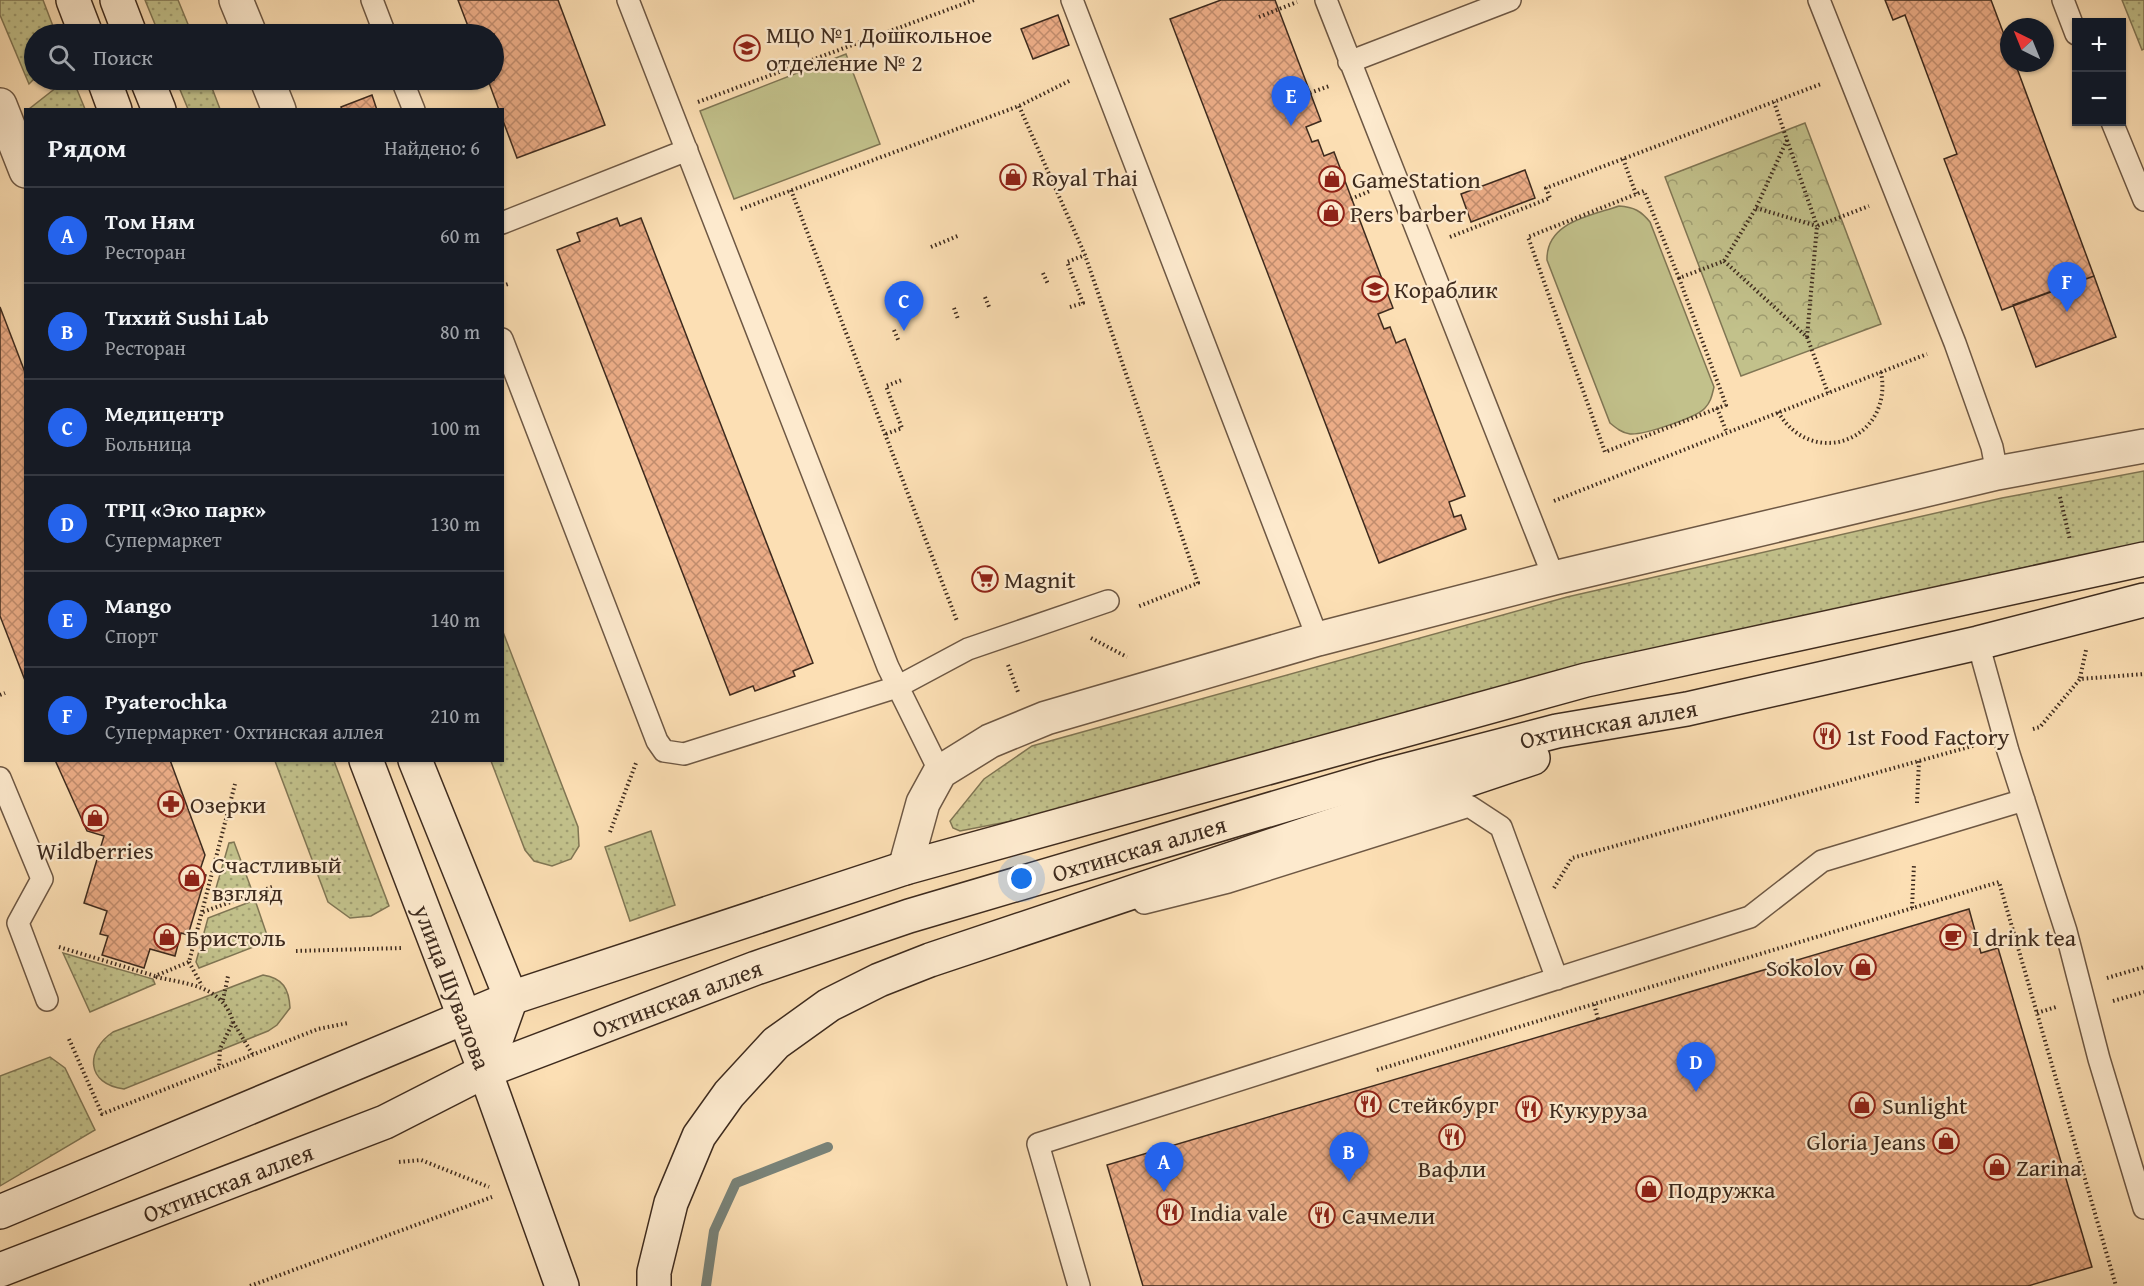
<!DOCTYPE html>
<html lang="ru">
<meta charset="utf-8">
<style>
body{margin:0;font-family:"Gentium Book Plus",serif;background:#20242c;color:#f1f3f6}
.controls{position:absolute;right:18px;top:18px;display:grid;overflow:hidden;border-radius:0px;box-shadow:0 2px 4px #0004}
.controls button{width:54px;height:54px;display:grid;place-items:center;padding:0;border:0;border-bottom:2px solid #363941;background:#171b24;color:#f1f3f6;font:30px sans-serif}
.compass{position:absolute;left:2000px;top:18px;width:54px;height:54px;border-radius:50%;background:#171b24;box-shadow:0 2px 4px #0004;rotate:317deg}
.you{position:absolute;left:1022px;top:879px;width:21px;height:21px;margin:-15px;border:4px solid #fff;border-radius:50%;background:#1a73e8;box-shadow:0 0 0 9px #1a73e833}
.badge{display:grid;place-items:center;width:39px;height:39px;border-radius:50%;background:#2563eb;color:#fff;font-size:20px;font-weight:700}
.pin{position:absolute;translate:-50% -50px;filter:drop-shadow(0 2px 3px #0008)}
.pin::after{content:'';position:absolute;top:32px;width:21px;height:18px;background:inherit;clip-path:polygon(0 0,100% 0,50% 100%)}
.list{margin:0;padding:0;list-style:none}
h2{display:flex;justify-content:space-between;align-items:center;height:78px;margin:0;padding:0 24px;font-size:26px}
h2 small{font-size:20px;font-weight:400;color:#9ea1a6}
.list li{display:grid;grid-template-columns:39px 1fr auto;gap:18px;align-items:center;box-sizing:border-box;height:96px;padding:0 24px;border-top:2px solid #363941}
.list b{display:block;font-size:22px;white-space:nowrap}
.list p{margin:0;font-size:20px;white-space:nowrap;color:#9ea1a6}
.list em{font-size:20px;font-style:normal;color:#9ea1a6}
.icon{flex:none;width:33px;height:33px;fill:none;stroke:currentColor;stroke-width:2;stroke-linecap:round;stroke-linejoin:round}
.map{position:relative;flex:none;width:2144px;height:1286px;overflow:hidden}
.search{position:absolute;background:#171b24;box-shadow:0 2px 4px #0004;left:24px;top:24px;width:480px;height:66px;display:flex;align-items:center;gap:15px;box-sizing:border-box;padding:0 21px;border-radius:33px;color:#9ea1a6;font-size:22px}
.panel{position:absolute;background:#171b24;box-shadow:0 2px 4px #0004;left:24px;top:108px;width:480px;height:654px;border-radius:0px}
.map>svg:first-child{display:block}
.grass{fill:url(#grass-dots);stroke:#807654;stroke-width:1.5}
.park{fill:url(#park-crowns);stroke:#807654;stroke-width:1.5}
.pitch{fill:#c2c18b;stroke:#807654;stroke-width:1.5}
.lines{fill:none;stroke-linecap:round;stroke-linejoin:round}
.stream{stroke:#798278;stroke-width:10}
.building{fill:url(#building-cross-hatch);stroke:#3e2b1e;stroke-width:1.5}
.lane-casing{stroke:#6e5844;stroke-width:24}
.street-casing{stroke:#6e5844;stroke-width:36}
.secondary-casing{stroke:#3e2b1e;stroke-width:36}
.path{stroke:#3e2b1e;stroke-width:4;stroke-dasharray:1.5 3;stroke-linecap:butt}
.lane{stroke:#fdeace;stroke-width:21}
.street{stroke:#fdeace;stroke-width:33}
.secondary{stroke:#fdeace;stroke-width:33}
.labels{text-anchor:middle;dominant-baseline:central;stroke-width:4.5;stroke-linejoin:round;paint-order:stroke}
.poi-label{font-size:24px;fill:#3e2b1e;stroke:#fdeace;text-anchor:start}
.street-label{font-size:24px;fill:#3e2b1e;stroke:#fdeace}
</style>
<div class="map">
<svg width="2144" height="1286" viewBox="0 0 2144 1286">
<defs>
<pattern id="grass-dots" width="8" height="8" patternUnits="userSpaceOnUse" patternTransform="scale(1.5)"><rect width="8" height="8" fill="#c2c18b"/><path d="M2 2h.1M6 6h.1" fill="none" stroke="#9f9d71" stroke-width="1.8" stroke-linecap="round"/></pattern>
<pattern id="park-crowns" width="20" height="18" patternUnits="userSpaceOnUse" patternTransform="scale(1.5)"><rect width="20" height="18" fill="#c2c18b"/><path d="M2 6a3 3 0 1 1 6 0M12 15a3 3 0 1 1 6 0" fill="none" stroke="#9f9d71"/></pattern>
<pattern id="building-cross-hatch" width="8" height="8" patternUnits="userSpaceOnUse" patternTransform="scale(1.5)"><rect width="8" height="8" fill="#ebac86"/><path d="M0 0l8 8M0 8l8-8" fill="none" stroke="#c08c6d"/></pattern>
</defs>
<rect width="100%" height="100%" fill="#fcdfb4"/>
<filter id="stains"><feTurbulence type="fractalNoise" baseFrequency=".00333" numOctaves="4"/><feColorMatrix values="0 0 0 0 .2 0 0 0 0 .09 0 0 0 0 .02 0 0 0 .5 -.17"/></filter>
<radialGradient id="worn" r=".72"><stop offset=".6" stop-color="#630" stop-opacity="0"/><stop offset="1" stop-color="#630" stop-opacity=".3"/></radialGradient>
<path class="grass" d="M0,0H43L56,34H34V79L29,84L0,15Z
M145,0H178L192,34H159Z
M2122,0H2144V49L2142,50Z
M66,80H73L85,109H29Z
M176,80H209L220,109H188Z
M2144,471V544L2022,568L1579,670L1074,809L960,831L953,828L950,821L984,779L1032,746L1567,597L2002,498Z
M503,632L578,827L579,846L571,859L552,866L534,861L525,850L491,761L502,760Z
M275,761H334L389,906L371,916L350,918L328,902Z
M651,831L675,905L630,921L605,847Z
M234,842L251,888L212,902L229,843Z
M255,900L269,941L199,968L196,962L208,918Z
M63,953L153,979L155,984L90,1012Z
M263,975C283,978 289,989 290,1008L277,1025L268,1031L124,1089C86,1084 85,1051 113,1032Z
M50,1057L65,1068L95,1130L0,1186V1076Z"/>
<path class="park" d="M1805,123L1881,324L1741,376L1665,177Z"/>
<path class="pitch" d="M846,54L880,144L734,199L700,111Z
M1619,206C1634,207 1641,211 1650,222L1714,387C1712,395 1711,402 1705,408C1696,418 1643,435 1630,434C1622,433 1616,428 1610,423L1547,260C1546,222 1590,216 1619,206Z"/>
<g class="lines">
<path class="stream" d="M706,1286L714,1231L736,1183L828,1147"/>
</g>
<path class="building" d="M458,0H558L605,125L517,158L502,118V110H499L488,80H494V34H471Z
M1221,0H1275L1321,121L1306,127L1312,142L1318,140L1324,156L1334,152L1393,308L1378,314L1384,329L1390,327L1396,343L1405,339L1465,496L1449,502L1454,517L1461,515L1466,529L1379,563L1170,19Z
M1885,0H1991L2009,48V63H2015L2094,276L2002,310L1944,159L1957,154L1905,15L1893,20Z
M1058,15L1069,45L1033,59L1021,29Z
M372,95L377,110H342L341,107Z
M1525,170L1535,198L1471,222L1461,194Z
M617,218L620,226L641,218L813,663L793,671L795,676L755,691L753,686L730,695L557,250L580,241L577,233Z
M2094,276L2116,337L2036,367L2013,305Z
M0,307L26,375V683L0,616Z
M55,760H170L205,855L199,873L206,875L188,935L181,933L175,956L150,949L144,968L102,955L108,936L100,934L107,911L84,903L104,836L87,831Z
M1969,909L1981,953L1998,948L2092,1267L2028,1286H1143L1107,1165Z"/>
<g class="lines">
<g class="lane-casing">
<path id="lane" d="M372,0L385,34
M628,0L888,667L940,772
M1072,0L1318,639
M1326,0L1554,578
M1819,0L1955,343L1992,447L1997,473
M2063,0L2076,34
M1349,62L1510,0
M402,80L414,110
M2112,122L2144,200
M502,223L687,150
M502,339L657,741L664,751L684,754L897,687L968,649L1108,601
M1978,643L2008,751L2066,931L2099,1059L2144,1208
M0,778L42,879L18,923L47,1000
M1144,903L1228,882L1469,806L1501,827L1557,979
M1079,1286L1038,1144L1750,917L1822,861L2024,800"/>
</g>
<g class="street-casing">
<path id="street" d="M236,0L250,34
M267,80L279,110
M0,105L26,171
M905,868L923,803L940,772L990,741L1046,718L1318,639L1554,578L1997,473L2144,446"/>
</g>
<g class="secondary-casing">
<g id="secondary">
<path d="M73,0L86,34"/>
<path d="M117,0L130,34"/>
<path d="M104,80L115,110"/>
<path d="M147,80L159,110"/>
<path id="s1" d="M366,760L485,1071L562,1286"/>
<path d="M415,760L511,998L485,1071"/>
<path d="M0,1212L511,998L905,868L1586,680L2144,559"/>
<path id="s2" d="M0,1270L385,1122L485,1071L756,968L909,916L1380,777L1557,731L1687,709L1978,643L2144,600"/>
<path d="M654,1286V1272L671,1203L699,1136L729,1094L776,1043L829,1005L879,980L930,960L1533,758"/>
</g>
</g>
<path class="path" d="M1259,17L1297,2
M1310,93L1329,86
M698,102L974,0
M1019,106L1085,255L1198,583L1137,607
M1787,140L1817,226
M1623,159L1636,194
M791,190L957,621
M1351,199L1370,191
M1756,208L1817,226
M741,209L1019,106L1071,80
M1450,237L1550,198L1546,188L1821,84
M931,247L960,235
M1724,261L1807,337L1817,226L1869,206
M1043,273L1048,284
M1679,278L1726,405L1605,452L1528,237L1644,191L1679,278L1724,261L1756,208L1787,140L1774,102
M502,286L508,284
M985,297L989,307
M1070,307L1083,303L1067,262L1085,255
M954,308L958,319
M894,330L899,342
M1807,337L1828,393
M1717,408L1727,433
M1778,412C1813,471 1894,439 1881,372
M886,434L902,428L886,386L902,380
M2060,497L2070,540
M1554,501L1927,354
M1091,638L1127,657
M1008,665L1018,692
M2080,678L2086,650
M0,695L5,693
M2033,729L2040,727L2080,679L2144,674
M1917,803L1919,761
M610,832L636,763
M1554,888L1572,858L1976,745
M1912,908L1914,864
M203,912L272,887
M59,947L155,976L189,962L235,784
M296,951L401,948
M189,962L202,986
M156,977C188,984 223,986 233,1022L220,1049L219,1067
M2107,978L2144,967
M223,1000L228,976
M2113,1001L2144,992
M2037,1013L2056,1007
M1598,1019L1594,1004L1999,882L2116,1286
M233,1022L253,1055
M69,1039L102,1114L318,1029L348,1023
M1377,1070L1594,1004
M399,1162L421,1160L489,1187
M250,1286L492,1197"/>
<use href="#lane" class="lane"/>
<use href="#street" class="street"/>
<use href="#secondary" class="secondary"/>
</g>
<defs>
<g id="school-ring" transform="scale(1.35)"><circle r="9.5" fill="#fdeace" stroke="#8f2418" stroke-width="1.5"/><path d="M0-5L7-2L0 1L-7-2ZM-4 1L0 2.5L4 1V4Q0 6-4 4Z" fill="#8f2418"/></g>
<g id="shop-ring" transform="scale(1.35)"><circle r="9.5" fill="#fdeace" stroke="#8f2418" stroke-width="1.5"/><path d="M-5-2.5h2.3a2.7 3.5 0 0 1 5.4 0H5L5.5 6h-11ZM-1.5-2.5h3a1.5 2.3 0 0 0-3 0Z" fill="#8f2418"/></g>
<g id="supermarket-ring" transform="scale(1.35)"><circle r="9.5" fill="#fdeace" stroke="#8f2418" stroke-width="1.5"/><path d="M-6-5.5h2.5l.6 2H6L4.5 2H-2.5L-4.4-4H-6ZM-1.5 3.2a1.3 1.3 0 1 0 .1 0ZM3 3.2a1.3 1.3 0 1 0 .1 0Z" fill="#8f2418"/></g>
<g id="restaurant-ring" transform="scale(1.35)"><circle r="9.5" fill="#fdeace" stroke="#8f2418" stroke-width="1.5"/><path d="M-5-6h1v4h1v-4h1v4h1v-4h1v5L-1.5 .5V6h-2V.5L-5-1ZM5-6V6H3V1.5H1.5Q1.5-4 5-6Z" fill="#8f2418"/></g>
<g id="pharmacy-ring" transform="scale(1.35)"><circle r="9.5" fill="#fdeace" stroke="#8f2418" stroke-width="1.5"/><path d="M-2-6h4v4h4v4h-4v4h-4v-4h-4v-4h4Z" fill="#8f2418"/></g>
<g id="cafe-ring" transform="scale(1.35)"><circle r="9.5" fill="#fdeace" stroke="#8f2418" stroke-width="1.5"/><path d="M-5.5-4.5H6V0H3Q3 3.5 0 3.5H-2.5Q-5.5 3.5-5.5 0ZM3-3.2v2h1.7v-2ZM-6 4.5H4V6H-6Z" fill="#8f2418"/></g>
</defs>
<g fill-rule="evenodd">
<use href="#school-ring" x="747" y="48"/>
<use href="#shop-ring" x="1013" y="177"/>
<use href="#shop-ring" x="1332" y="179"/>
<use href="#shop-ring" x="1331" y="213"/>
<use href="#school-ring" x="1375" y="289"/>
<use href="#supermarket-ring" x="985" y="579"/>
<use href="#restaurant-ring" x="1827" y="736"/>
<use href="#pharmacy-ring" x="171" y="804"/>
<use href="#shop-ring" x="95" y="818"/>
<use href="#shop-ring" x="192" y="878"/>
<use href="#shop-ring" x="167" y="937"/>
<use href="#cafe-ring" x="1953" y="937"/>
<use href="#shop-ring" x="1863" y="967"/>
<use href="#restaurant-ring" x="1368" y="1104"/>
<use href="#shop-ring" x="1862" y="1105"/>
<use href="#restaurant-ring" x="1529" y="1109"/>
<use href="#restaurant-ring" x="1452" y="1137"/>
<use href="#shop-ring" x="1946" y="1141"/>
<use href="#shop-ring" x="1997" y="1167"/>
<use href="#shop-ring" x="1649" y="1189"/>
<use href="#restaurant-ring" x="1170" y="1212"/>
<use href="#restaurant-ring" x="1322" y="1215"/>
</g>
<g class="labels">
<g class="poi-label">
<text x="766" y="34">МЦО №1 Дошкольное<tspan x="766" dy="28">отделение № 2</tspan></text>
<text x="1032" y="177">Royal Thai</text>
<text x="1352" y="179">GameStation</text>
<text x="1350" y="213">Pers barber</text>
<text x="1394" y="289">Кораблик</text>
<text x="1004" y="579">Magnit</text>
<text x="1846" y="736">1st Food Factory</text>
<text x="190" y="804">Озерки</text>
<text x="95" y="850" text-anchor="middle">Wildberries</text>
<text x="212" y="864">Счастливый<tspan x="212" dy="28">взгляд</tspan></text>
<text x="186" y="937">Бристоль</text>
<text x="1972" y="937">I drink tea</text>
<text x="1844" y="967" text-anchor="end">Sokolov</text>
<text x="1388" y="1104">Стейкбург</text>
<text x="1882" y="1105">Sunlight</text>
<text x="1549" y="1109">Кукуруза</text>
<text x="1926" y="1141" text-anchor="end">Gloria Jeans</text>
<text x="2016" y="1167">Zarina</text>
<text x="1452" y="1168" text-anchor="middle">Вафли</text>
<text x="1668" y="1189">Подружка</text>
<text x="1190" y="1212">India vale</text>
<text x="1342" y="1215">Сачмели</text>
</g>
<g class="street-label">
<text stroke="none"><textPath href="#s2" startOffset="1702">Охтинская аллея</textPath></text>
<text stroke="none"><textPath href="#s2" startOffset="1216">Охтинская аллея</textPath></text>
<text stroke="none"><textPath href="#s1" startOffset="243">улица Шувалова</textPath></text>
<text stroke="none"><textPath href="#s2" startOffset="730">Охтинская аллея</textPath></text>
<text stroke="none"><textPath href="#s2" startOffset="244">Охтинская аллея</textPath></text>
</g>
</g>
<rect width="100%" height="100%" filter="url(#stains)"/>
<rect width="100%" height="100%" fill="url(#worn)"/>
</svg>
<div class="controls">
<button>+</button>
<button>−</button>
</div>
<svg class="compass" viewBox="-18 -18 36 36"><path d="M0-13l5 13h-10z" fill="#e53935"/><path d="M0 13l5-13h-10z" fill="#9ea1a6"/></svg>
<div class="you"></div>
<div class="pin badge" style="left:1164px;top:1192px">A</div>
<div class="pin badge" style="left:1349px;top:1182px">B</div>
<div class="pin badge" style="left:904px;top:331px">C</div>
<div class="pin badge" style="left:1696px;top:1092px">D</div>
<div class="pin badge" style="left:1291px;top:126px">E</div>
<div class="pin badge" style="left:2067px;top:312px">F</div>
<div class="search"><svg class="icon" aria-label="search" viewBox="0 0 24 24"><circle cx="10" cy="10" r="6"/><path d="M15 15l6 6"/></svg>Поиск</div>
<section class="panel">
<h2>Рядом<small>Найдено: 6</small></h2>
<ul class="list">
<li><span class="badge">A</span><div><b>Том Ням</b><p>Ресторан</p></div><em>60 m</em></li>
<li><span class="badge">B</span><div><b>Тихий Sushi Lab</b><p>Ресторан</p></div><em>80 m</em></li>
<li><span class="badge">C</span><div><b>Медицентр</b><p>Больница</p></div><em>100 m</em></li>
<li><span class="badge">D</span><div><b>ТРЦ «Эко парк»</b><p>Супермаркет</p></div><em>130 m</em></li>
<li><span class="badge">E</span><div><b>Mango</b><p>Спорт</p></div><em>140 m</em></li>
<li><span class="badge">F</span><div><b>Pyaterochka</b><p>Супермаркет · Охтинская аллея</p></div><em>210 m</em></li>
</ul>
</section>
</div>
